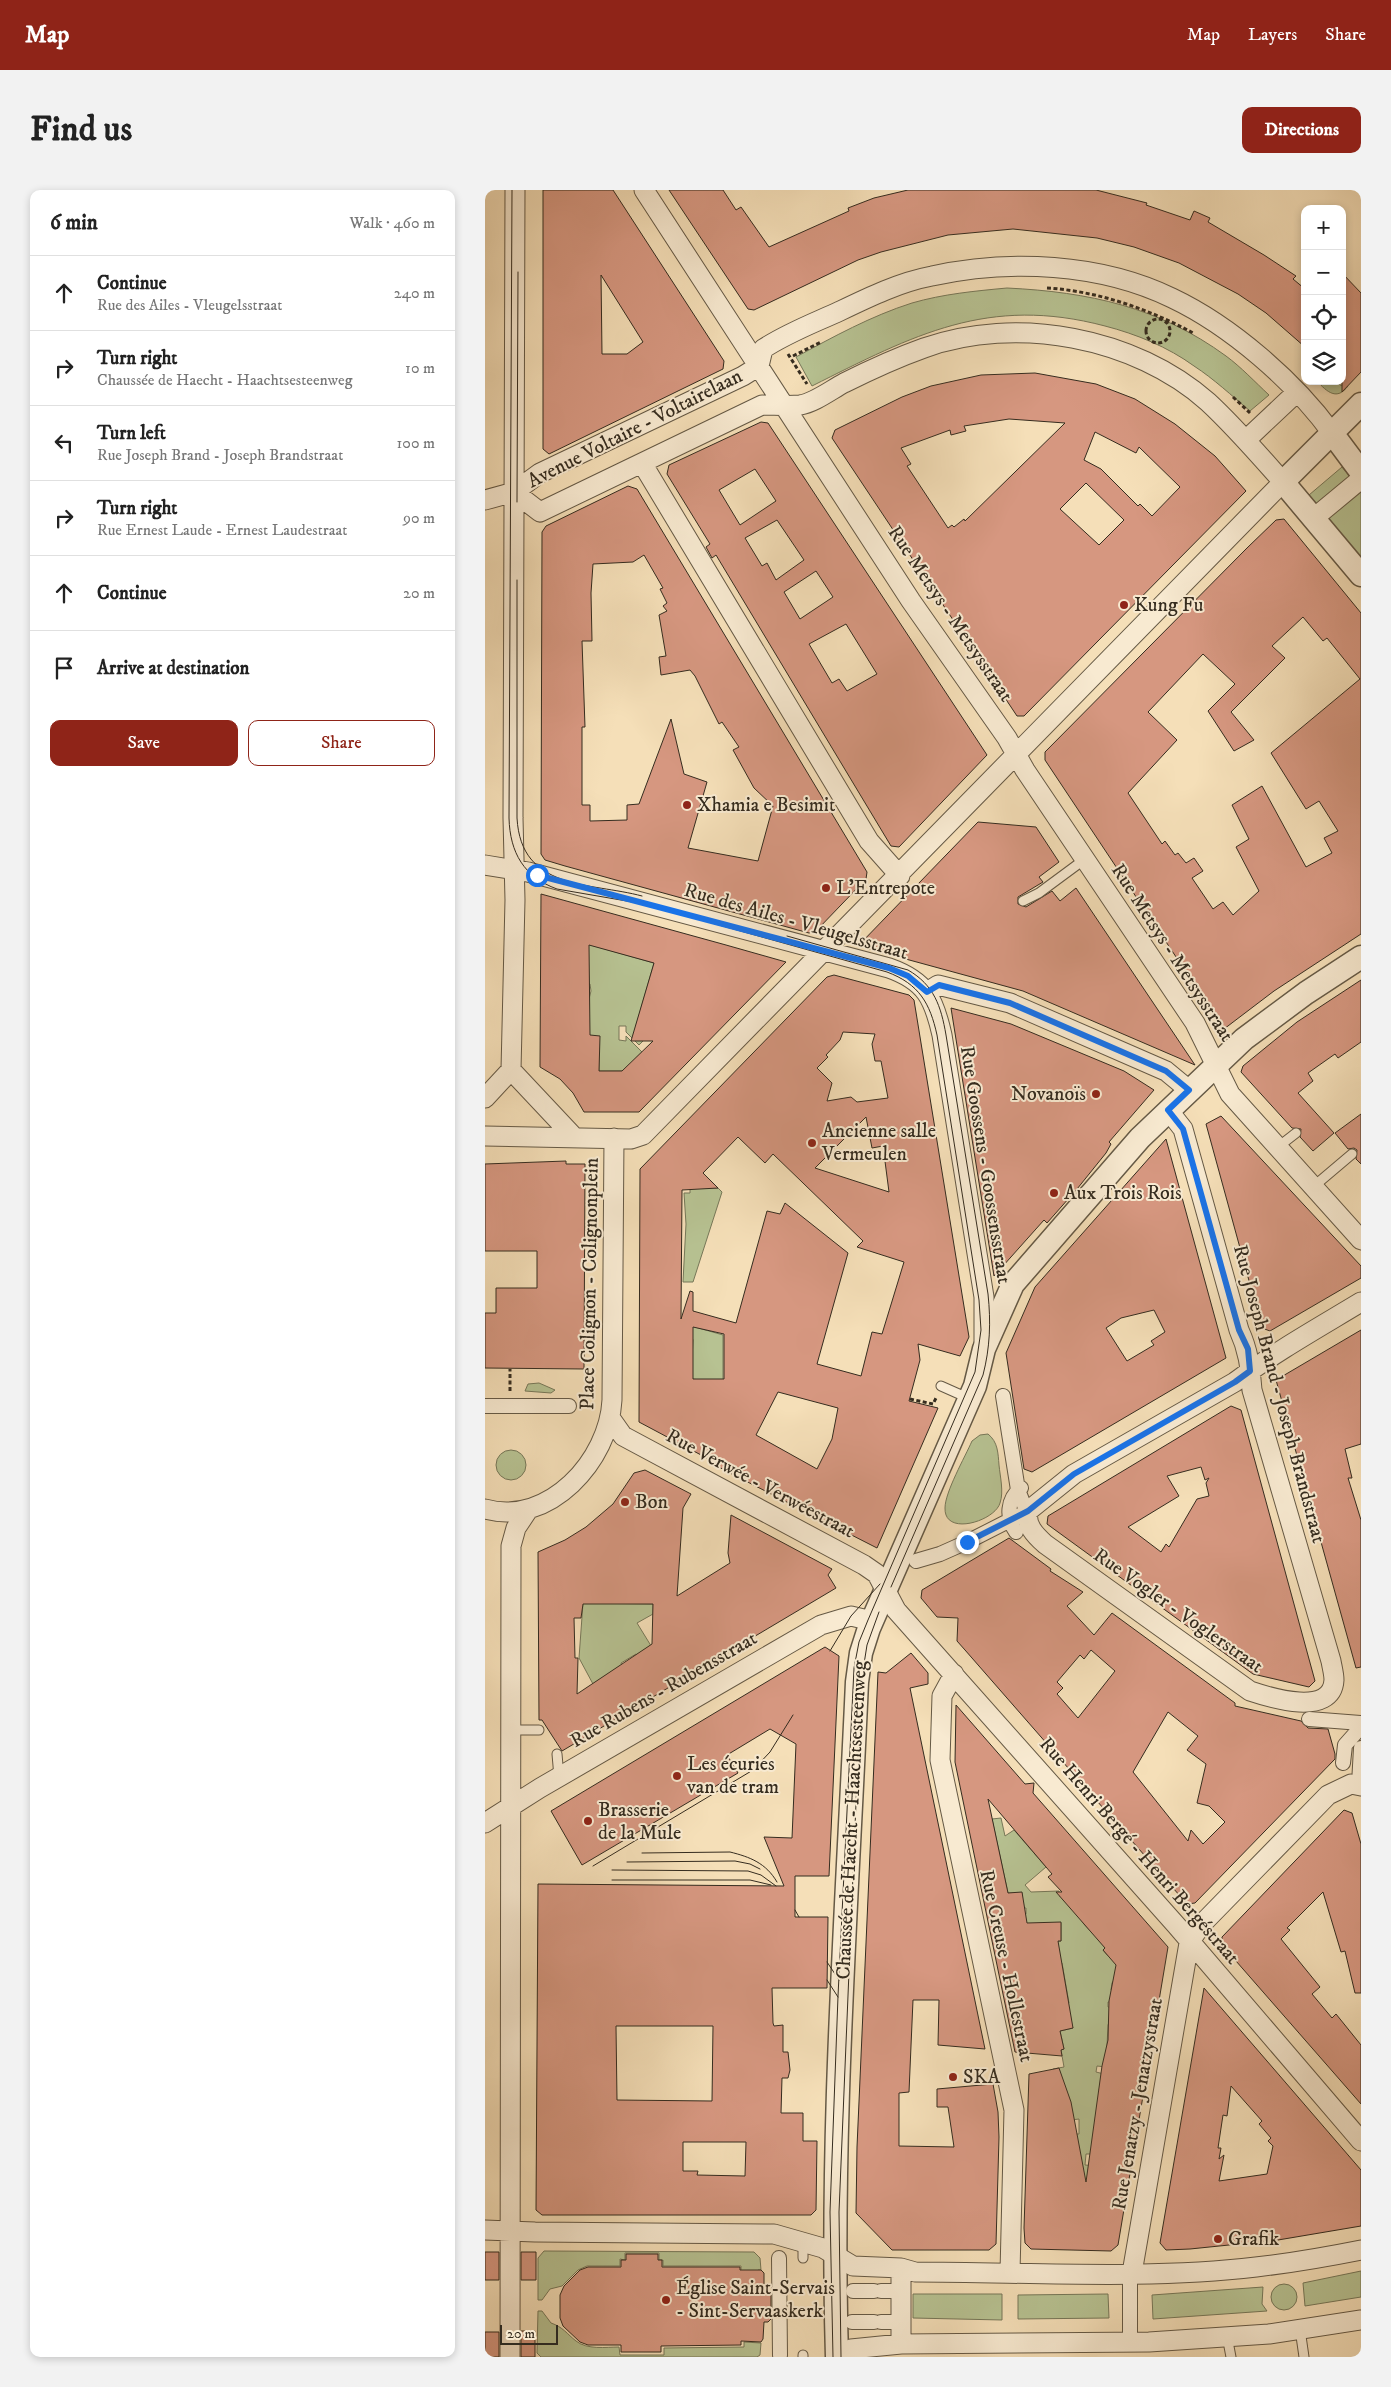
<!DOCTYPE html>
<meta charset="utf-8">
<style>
body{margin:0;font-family:"IM FELL DW Pica",serif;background:#f2f2f2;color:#222}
.controls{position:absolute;right:15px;top:15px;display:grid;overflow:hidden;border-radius:10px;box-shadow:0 2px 8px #0003}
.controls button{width:45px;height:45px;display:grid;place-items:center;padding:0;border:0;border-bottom:1px solid #e0e0e0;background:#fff;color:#222;font:25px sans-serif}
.scale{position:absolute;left:15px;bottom:12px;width:58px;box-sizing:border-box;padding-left:5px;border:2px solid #352c1f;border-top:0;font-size:14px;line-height:18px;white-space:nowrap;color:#352c1f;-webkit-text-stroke:4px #f8ead1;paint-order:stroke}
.stop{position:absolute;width:15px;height:15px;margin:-11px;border:4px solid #1a73e8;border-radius:50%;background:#fff}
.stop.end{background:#1a73e8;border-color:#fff;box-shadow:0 1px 5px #0008}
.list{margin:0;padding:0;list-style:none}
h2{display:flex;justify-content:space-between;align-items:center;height:65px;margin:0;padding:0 20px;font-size:21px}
h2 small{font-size:16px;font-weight:400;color:#767676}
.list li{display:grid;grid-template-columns:32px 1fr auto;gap:15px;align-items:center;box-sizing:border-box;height:75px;padding:0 20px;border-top:1px solid #e0e0e0}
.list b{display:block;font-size:19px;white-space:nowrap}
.list p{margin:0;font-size:16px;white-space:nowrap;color:#767676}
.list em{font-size:16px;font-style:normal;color:#767676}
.actions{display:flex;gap:10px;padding:15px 20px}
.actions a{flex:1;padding:11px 0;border:1px solid #8f2418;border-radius:10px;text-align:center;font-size:18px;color:#8f2418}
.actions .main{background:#8f2418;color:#fff}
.icon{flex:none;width:28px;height:28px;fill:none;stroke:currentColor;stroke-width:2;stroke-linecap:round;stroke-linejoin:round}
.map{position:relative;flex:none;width:876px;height:2167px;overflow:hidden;border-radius:10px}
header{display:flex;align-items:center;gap:30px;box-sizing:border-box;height:70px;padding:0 25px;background:#8f2418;color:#fff}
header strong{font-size:24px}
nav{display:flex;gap:28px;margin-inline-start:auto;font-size:18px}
.intro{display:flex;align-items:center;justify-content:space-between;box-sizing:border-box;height:120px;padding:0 30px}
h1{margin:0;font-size:35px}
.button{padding:12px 22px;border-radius:10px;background:#8f2418;color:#fff;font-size:18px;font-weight:700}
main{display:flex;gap:30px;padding:0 30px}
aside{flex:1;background:#fff;border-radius:10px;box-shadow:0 2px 8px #0003}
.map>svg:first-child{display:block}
.green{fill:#b7c292;stroke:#767758}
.building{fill:#d69780;stroke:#352c1f;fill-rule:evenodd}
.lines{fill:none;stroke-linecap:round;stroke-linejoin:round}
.service-casing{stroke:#655945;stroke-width:11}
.pedestrian-casing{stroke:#655945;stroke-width:16}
.minor-casing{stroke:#655945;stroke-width:21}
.tertiary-casing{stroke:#655945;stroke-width:25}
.path{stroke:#352c1f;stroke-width:3;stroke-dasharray:4 2.5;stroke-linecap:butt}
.service{stroke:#f8ead1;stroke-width:9}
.pedestrian{stroke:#f8ead1;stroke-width:14}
.minor{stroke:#f8ead1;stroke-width:19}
.tertiary{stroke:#f8ead1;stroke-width:22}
.tram{stroke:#352c1f;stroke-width:1}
.route{stroke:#1a73e8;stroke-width:6}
.poi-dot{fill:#8f2418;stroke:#f8ead1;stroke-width:2}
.labels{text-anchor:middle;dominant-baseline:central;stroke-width:4;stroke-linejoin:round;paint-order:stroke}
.street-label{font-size:20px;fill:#352c1f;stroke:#f8ead1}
.poi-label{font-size:20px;fill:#352c1f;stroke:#f8ead1;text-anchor:start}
</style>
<header>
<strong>Map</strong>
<nav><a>Map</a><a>Layers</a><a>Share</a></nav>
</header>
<div class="intro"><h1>Find us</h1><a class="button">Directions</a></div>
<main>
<aside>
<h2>6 min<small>Walk · 460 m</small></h2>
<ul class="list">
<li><svg class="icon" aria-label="ahead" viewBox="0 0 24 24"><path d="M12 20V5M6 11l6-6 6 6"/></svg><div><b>Continue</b><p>Rue des Ailes - Vleugelsstraat</p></div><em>240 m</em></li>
<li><svg class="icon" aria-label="right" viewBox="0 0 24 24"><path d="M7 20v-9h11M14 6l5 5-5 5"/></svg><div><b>Turn right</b><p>Chaussée de Haecht - Haachtsesteenweg</p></div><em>10 m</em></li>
<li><svg class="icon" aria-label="left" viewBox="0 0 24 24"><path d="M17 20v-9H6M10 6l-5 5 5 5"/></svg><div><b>Turn left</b><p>Rue Joseph Brand - Joseph Brandstraat</p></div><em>100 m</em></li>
<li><svg class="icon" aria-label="right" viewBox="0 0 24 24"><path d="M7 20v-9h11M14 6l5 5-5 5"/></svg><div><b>Turn right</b><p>Rue Ernest Laude - Ernest Laudestraat</p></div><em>90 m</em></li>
<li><svg class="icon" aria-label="ahead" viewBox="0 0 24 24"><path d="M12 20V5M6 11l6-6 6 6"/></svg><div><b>Continue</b></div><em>20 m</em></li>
<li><svg class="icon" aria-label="arrive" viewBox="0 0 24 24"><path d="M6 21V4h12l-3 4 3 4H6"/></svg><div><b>Arrive at destination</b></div></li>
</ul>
<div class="actions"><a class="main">Save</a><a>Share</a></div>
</aside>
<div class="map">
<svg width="876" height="2167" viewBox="0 0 876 2167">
<rect width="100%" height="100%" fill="#f5dfb8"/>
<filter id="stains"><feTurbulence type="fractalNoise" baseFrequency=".004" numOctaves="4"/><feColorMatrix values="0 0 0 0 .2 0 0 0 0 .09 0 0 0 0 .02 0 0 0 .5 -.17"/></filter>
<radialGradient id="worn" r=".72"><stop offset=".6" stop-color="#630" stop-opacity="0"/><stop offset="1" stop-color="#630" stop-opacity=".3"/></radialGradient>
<path class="green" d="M522,98C604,102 674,117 741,166C756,177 770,192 784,205L765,221C747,206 729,189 709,176C683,157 651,144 620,136C503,105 429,145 327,196L311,167C348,147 386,126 427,113C458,104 490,101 522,98Z
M832,191H851L855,195L863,196C852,211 842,202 832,191Z
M857,277L876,300V369L824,305Z
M99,753L169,773L151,836L162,847L154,855L141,842V836H134V850L141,851V846L157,862L144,875V881H114V865L95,845L106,801L105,794H97Z
M205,998H233L237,1002L208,1092H198L201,1034L199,1003H205Z
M203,1135L238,1145V1192L206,1189L208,1150Z
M54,1193L70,1200L66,1203L40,1201L43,1194Z
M503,1244C513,1252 513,1263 514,1275C515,1286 519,1302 515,1313C510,1331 459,1347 460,1318C460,1302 480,1267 487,1251L495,1245Z
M11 1275a15 15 0 1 1 30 0a15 15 0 1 1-30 0Z
M98,1413L168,1414V1424L152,1433L168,1459L153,1467L151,1464L136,1473L137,1476L108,1494L94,1468Z
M516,1628L520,1646L529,1640L561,1677L540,1695L546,1702L574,1701L575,1707L582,1701L598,1733L609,1745L614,1741L625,1754L618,1760L622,1765L641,1769L627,1793L626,1800L632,1801L630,1812H623V1817L629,1818L623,1835L621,1877L612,1876L611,1882L619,1884L614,1900L622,1901L606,1964H601L600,1975L614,1976L613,1995L591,1992L590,1944H594V1929L586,1930L568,1879L579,1877L576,1860L579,1859L575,1841L588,1838L579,1814L584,1813L577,1773L560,1776L550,1752L576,1751V1733L532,1744L537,1724H541V1718H538L537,1703H523L507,1629Z
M59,2061L269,2062L275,2068L276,2080H273V2083L256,2082V2076H178V2070H174V2063H140V2070L135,2069V2076H102L93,2080L77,2096L65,2099L57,2110H53V2068Z
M876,2081V2107L820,2116L818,2093Z
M786 2107a13 13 0 1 1 26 0a13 13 0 1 1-26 0Z
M778,2097L777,2114L782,2121L668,2129L667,2105Z
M428,2104H517V2130L428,2128Z
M623,2104L624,2128L533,2129V2105Z
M53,2121H57L66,2133C78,2137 82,2144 91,2151C102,2160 121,2157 134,2157L135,2165H179V2158L259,2157V2152L276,2153L275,2165L272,2167H56L52,2163Z"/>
<path class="building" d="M58,0H128L239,171L238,179L64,264L58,259ZM116,85L158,152L142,164H117Z
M184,0H238L251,20L256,17L284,57L364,21L363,18L389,8L423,0H611L662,13L661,15L705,30L709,21L725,28L723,32L779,65L811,86L808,89L820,99V157L781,123L753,104L694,73L649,57L612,48L528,39L463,45L396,62L373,70L269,120L263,119Z
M857,83L876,103V182L857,202Z
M550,183L611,194L650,209L690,234L730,266L761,301L539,526H532L347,248L350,240L417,207L446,196L496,185ZM524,229L580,233L480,331L479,329L469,337L467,335L463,338L422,276L426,274L416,258L465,240L466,245L481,241L479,236ZM610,242L651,263L654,257L695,297L667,326L655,314L653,316L616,279L599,270ZM601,293L639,330L614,355L575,319Z
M276,232L283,233L502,565L414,657L406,656L231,365L227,368L221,357L225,354L182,284L184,275ZM270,279L291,311L255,335L234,300ZM292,330L319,370L291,390L282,373L277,376L260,348ZM331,381L348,407L315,429L299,402ZM361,434L392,484L362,501L354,489L347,493L324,454Z
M143,296L152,299L382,682L381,689L331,741L324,743L80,676L60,670L56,664L57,342L61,336ZM159,365L178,398L175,399L182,413L178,416L182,421L174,425L181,466L174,467L176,485L205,480L210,486L234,534L237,532L254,557L248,560L269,598L288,616L273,671L203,658L222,592L199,584L186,529L154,614L142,615V630L105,631V615H97V537H100L97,451H107L106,403L108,374L148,372Z
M799,329L876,423V744L789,801L739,839L560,570V562L762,358L791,330ZM818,427L838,451L842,448L875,489L786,563L821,619L834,611L853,641L839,648L847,663L821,677L777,596L747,615L764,649L751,657L774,701L748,725L738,712L728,719L707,688L718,681L709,668L701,673L693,663L690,665L680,651L677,654L643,603L692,550L663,522L718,464L750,494L723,521L749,561L769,550L746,522L800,468L787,456Z
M493,632L551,637L574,672L554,687L558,692L533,707V714L541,717L567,701L575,711L591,698L710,875L538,801L373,756Z
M56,704L241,755L301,772L154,922H99L88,903L75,889L55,877ZM104,755L169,773L146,851H168L137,881H114L115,846L105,845Z
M349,785L424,805L429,810L484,1147L475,1166L433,1154L435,1170L424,1211L453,1218L392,1358L245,1283L232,1276L233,1274L154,1232L155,979L342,787ZM358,842L390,844L387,854L390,871H396L403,908L372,912L366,907L342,911L347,893L332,878L343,867L341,865L355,850ZM381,927L387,958L398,956L404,1002L330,978ZM253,947L280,973L288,964L378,1051L372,1057L419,1072L397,1144L387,1142L376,1186L332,1174L363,1063L300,1013L295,1024L282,1021L251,1133L208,1121V1102L205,1101L196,1129L197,1000L233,998L218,983ZM208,1137L239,1144V1189H208ZM293,1202L353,1218L347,1249L332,1279L271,1245Z
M876,790V852L853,868L850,864L823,883L828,891L813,903L849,943L828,961L815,947L816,939L807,938L756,882L758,876L812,832Z
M466,818L526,834L639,881L669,900L624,952L626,954L621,963L592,999L562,1033L559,1030L509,1086Z
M876,924V974L871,969L872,960L869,958L863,959L850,943Z
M736,926L876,1076V1088L785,1141L777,1138L721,934Z
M681,949L741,1168L547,1282L539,1279L521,1163L550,1097ZM669,1120L680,1142L666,1151L669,1155L642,1171L621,1138L636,1128Z
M81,971V974H100L99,1179L0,1178V1123H11V1098H52V1061H0V974Z
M876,1140V1254L860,1259L867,1288H863L876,1330V1477L871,1478L791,1190Z
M746,1216L756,1220L830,1491L824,1497L768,1484L562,1334L563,1326ZM716,1277L720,1290L724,1288L721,1293L724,1306L712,1309L684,1357L681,1354L676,1362L643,1337L694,1306L682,1286Z
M160,1280L206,1304L198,1318L192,1406L245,1373L243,1363L246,1325L347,1379L343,1385L351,1398L77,1561L57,1530H54L53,1362L80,1350L101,1337L128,1314L149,1283ZM98,1414H168L167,1454L92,1504L93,1468H90L89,1428H96Z
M524,1348L566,1379L565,1381L598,1402L582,1416L609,1445L627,1423L750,1513V1516L816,1531L823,1538L843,1539L850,1564V1569L710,1713L702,1714L480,1460L472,1451L473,1428L452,1427L436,1408L437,1400ZM606,1460L630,1481L593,1528L572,1504L578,1498L572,1492L595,1465L599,1469ZM683,1522L713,1546L702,1560L721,1574L712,1613L724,1616L740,1632L718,1654L706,1640L703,1651L648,1582Z
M340,1457L354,1466L344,1686H310V1727H343L342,1798H287L288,1833L289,1836L298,1835V1862H303L305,1880L303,1888H297L296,1923H318V1951H332L331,2020L326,2025H57L51,2020L53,1694L299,1696L279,1647L307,1648L311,1554L285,1539L242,1565L253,1583L97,1675L66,1621ZM131,1836H228L227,1911L132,1910ZM198,1952H261L260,1986L212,1985L213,1981H198Z
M426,1463L443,1483V1494L425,1498L500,1859L453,1855L454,1810H428L424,1902L414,1903V1956L469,1957L463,1917H452V1899L508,1894L513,1922L514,1947L511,2054L504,2060H407L371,2023L372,1957L393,1482L401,1483Z
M471,1515L540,1594L549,1593L548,1603L683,1757L633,2055L626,2061L546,2059L540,2053L539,2038L544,1884L574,1878L586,1912L601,1992L617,1876L623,1850L624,1811L631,1775L618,1760L620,1758L571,1702H577L563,1687L567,1684L503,1609L523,1703L537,1702L542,1733L576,1732V1751H573L588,1838L575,1841L579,1859L576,1860L577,1866L530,1862L470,1572Z
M859,1620L867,1623L876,1654V1803H870L860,1761L856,1762L838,1702L802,1738L805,1740L796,1749L835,1797L827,1804L847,1828L851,1824L876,1855V1914L737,1755V1747Z
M719,1798L876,1980V2036L793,2050L705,2059L681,2060L675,2053ZM746,1896L777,1931L774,1934L786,1948L783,1951L788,1956L782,1984L734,1991L739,1965L734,1969L736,1958H733L738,1925L742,1926Z
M0,2062H14V2090H0Z
M36,2062H51V2090H36Z
M141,2064H173V2070H177V2077H255V2080H276L279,2083V2100H283V2103H286V2129L283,2132H279L278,2149L276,2152L256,2151V2155L176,2156V2162H136V2155H103L95,2152L78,2136L75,2128V2105L79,2096L95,2080L103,2077H136V2070H141Z
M36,2141H50V2167H36Z
M0,2142H14V2167H0Z"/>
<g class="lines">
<g class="service-casing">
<path id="service" d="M538,711L554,703L600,669
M793,957L811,943
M828,997L867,964
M456,1196L483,1208
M27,1540H54
M72,1564L74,1587
M318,2053V2068
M815,2139L819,2167
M742,2146L746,2167
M318,2165V2167"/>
</g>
<g class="pedestrian-casing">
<path id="pedestrian" d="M518,1206L533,1300L541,1320
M0,1216H84
M531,1342C521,1328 522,1309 536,1298
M431,1371L455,1364L482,1352L543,1321
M824,1529L876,1533
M858,1573L860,1555L876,1537
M874,1594L876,1558
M294,2068L295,2165
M368,2101H389
M396,2101H411
M367,2132H389
M396,2132H410
M645,2152V2092L647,2083"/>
</g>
<g class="minor-casing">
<path id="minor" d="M159,0L426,411L522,548L540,580L710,833L745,904L876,1050
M761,250L812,202
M157,273L384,651L415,686
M0,310L29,302L55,283L258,186L274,176L278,159C302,143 329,133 355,121C384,107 415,92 447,86C524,69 615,73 687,108C746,136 809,191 847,243
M829,328L876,289
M0,675L43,682L404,778C441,791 449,809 457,845L499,1107V1154
M442,802L453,795L525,813L681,881L704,900
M26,880L30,710L28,628L30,0
M26,880L88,946
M0,908L26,880
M683,920L698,939L754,1140C764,1162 765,1177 767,1200L846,1471C847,1477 849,1484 849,1490C847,1527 786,1508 765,1501L560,1354C550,1345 540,1335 543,1321L589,1284L750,1192C790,1162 833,1138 876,1112
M0,946L146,949L158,945L798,292C774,265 750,237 723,212C650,147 531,125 439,158C411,168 385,180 359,193C346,200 329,213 315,215C303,216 289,215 277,215L55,322L29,302
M126,1229L138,1246L379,1375L392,1384L411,1420L691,1735L876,1951
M0,1319C64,1337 124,1270 127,1210L129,948
M469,1484L457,1506L455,1570L529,1920L525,2082
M0,1633L55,1598L336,1435L366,1426L387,1431
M0,2040L50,2042L289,2044L338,2058L368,2076L416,2078L430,2082C541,2082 662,2090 771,2077C806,2073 841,2067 876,2060
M416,2078V2154
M647,2083L704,1753L716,1735L843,1605L866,1594L876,1596
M25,2167L26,1356L31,1338L43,1320
M353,2167L366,2159L416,2154L664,2152L784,2144L876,2130"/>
</g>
<g class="tertiary-casing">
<path id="tertiary" d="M876,214L798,292L876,385
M847,243L876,282
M352,2167C345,1942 362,1717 372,1492L376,1463L384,1438L490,1196L499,1159L528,1094L655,948L759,849L821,803L876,767"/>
</g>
<path class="path" d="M562,98C612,101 664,119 708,143
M661 141a12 12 0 1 1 24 0a12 12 0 1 1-24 0Z
M303,164L322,194
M308,166L336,152
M748,207L765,223
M25,1201V1179
M425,1209L448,1214L451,1208"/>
<use href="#service" class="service"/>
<use href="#pedestrian" class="pedestrian"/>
<use href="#minor" class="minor"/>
<use href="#tertiary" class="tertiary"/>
<path class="tram" d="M27,0L24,628C25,663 39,687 72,699L159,714L402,782C434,794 445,813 452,845L494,1110L496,1140L490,1182L383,1430L374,1452L369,1478L353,1806L345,2022L348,2167
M32,312L33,82
M32,390V628C36,701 105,692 157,706
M302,746L423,780C449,795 456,816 461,845L503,1104C506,1132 505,1158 498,1185L406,1397
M345,1461L366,1426L395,1394
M157,1663L245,1662C265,1667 281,1673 292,1692
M142,1672L250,1671L265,1674L275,1679
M108,1676L268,1580L285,1562L308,1525
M127,1680L263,1681L276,1685L291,1696
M127,1690H265L286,1695
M310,1720L314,1727
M342,1772L354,1790
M342,1790L353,1807
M356,2167L354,2022L376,1493L382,1455L394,1422"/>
</g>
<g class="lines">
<path class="route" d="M52,685L404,778L423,786L442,802L454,795L525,813L681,881L704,900L683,920L698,939L754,1140L763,1159L765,1181L750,1192L589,1284L543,1321L482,1352"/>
</g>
<g class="poi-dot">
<circle cx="639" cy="415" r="5"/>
<circle cx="202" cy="615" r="5"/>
<circle cx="341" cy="698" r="5"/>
<circle cx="611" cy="904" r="5"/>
<circle cx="327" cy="953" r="5"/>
<circle cx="569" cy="1003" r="5"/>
<circle cx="140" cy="1312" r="5"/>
<circle cx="192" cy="1586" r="5"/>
<circle cx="103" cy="1631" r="5"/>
<circle cx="468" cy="1887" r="5"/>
<circle cx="733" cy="2049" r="5"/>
<circle cx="181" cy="2110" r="5"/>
</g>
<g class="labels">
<g class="street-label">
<text transform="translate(150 239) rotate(-27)">Avenue Voltaire - Voltairelaan</text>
<text transform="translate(465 424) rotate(56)">Rue Metsys - Metsysstraat</text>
<text transform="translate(311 732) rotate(16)">Rue des Ailes - Vleugelsstraat</text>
<text transform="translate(687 763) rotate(57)">Rue Metsys - Metsysstraat</text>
<text transform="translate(500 975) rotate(81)">Rue Goossens - Goossensstraat</text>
<text transform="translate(105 1094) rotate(-89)">Place Colignon - Colignonplein</text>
<text transform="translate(794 1204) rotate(75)">Rue Joseph Brand - Joseph Brandstraat</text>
<text transform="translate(275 1294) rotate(28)">Rue Verwée - Verwéestraat</text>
<text transform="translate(693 1421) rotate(35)">Rue Vogler - Voglerstraat</text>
<text transform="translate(179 1500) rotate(-30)">Rue Rubens - Rubensstraat</text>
<text transform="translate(367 1630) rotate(-87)">Chaussée de Haecht - Haachtsesteenweg</text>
<text transform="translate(654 1661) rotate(49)">Rue Henri Bergé - Henri Bergéstraat</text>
<text transform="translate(521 1776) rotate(78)">Rue Creuse - Hollestraat</text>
<text transform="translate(653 1914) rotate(-80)">Rue Jenatzy - Jenatzystraat</text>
</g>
<g class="poi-label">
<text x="649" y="415">Kung Fu</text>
<text x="212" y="615">Xhamia e Besimit</text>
<text x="351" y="698">L'Entrepote</text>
<text x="601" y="904" text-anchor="end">Novanoïs</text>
<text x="337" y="941">Ancienne salle<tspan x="337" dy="23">Vermeulen</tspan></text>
<text x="579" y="1003">Aux Trois Rois</text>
<text x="150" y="1312">Bon</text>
<text x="202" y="1574">Les écuries<tspan x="202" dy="23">van de tram</tspan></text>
<text x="113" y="1620">Brasserie<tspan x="113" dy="23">de la Mule</tspan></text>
<text x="478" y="1887">SKA</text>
<text x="743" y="2049">Grafik</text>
<text x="191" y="2098">Église Saint-Servais<tspan x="191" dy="23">- Sint-Servaaskerk</tspan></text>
</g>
</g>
<rect width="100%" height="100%" filter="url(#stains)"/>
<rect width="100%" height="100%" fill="url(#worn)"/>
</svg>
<div class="controls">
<button>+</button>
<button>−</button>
<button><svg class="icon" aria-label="locate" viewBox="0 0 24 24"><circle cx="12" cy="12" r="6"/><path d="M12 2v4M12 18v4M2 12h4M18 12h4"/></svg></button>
<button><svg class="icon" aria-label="layers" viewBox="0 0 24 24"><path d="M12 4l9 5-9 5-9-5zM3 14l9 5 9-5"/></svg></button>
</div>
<div class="scale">20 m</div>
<div class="stop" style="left:52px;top:685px"></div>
<div class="stop end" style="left:482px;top:1352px"></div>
</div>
</main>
